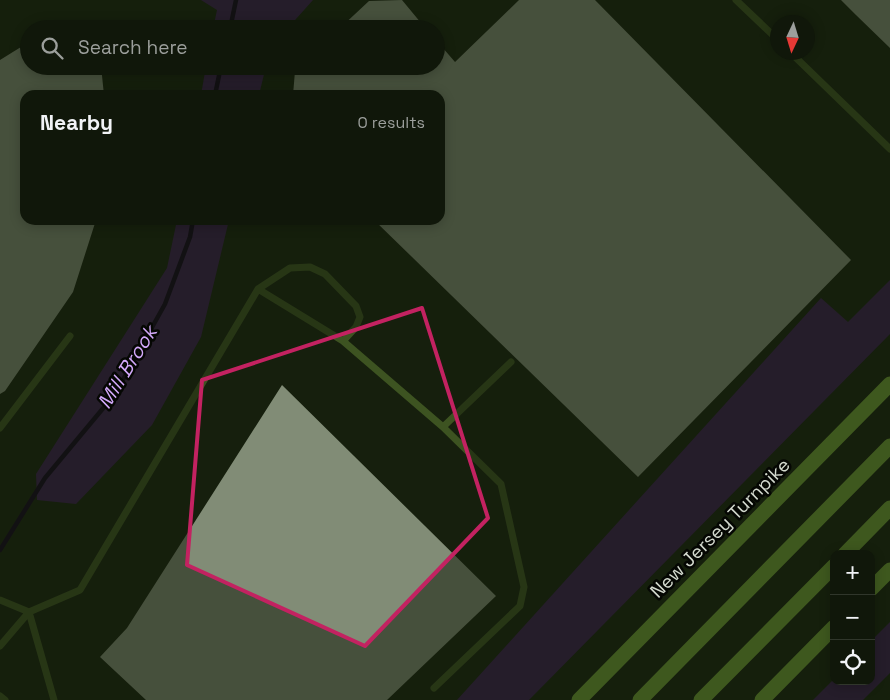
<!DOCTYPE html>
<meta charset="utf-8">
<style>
body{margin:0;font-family:"Space Grotesk",sans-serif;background:#1e2418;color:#f1f3f6}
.controls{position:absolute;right:15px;bottom:15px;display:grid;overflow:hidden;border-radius:10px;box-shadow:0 2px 12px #0003}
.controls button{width:45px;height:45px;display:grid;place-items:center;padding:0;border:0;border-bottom:1px solid #30362b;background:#10170a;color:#f1f3f6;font:25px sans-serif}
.compass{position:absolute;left:770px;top:15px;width:45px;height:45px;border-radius:50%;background:#10170a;box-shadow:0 2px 12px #0003;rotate:184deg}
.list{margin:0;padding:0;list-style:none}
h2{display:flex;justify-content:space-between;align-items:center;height:65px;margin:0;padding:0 20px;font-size:21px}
h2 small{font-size:16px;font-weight:400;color:#9c9f9c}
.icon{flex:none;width:28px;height:28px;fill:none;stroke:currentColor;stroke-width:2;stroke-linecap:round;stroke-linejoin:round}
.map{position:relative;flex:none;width:890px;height:700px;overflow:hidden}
.search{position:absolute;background:#10170a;box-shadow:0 2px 12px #0003;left:20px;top:20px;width:425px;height:55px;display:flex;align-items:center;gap:12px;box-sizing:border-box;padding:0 18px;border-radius:28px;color:#9c9f9c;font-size:19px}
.panel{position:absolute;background:#10170a;box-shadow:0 2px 12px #0003;left:20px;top:90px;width:425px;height:135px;border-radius:15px}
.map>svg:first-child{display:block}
.green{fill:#381c4e}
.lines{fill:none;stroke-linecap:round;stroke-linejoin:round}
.stream{stroke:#0f001c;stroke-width:4.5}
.building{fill:#818c76}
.lane{stroke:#3d5321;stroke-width:7}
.highway{stroke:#709e34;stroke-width:15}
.marked{fill:none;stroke:#c32261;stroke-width:4;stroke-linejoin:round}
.labels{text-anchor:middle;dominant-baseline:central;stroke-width:5;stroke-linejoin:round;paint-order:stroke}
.street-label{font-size:19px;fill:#d3d9ce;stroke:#050703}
.water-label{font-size:20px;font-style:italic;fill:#d3a9fa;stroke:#050703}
</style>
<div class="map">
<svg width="890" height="700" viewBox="0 0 890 700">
<rect width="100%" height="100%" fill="#161f0d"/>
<path class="green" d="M201,0H313L287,29H213L217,10Z
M206,66H266L259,95H201Z
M177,220H229L201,337L152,425L76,504L37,500L36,474L167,268Z
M890,280V334L529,700H457L821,298L848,322Z
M890,622V673L863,700H813L834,679V681H871V641Z"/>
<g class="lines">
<path class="stream" d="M230,29L236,0
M215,95L221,66
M0,550L45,478L115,394L165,304L190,237L193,220"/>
</g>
<path class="building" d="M402,0L426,29H339L369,1Z
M519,0H595L851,260L638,477L374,220H440V95H293L295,71L300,66H436V40L455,62Z
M841,0H890V48L856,15Z
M60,22L98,23V29H49Z
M29,42V66H101L104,95H25V220H96L73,292L5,391L0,394V60Z
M282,385L496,596L387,700H146L100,657L127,628Z"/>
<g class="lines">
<path class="lane" d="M736,0L778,40
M790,52L890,149
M258,289L290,268L310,267L325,274L356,306L360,317L356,327L343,341
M443,427L511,362
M0,428L70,336
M0,600L29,612L80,590L258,289L343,341L443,427L501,484L524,587L520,606L434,688
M29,612L54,700
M0,646L29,612
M0,696L5,700"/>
<path class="highway" d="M845,554L890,508
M871,589L890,570
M579,700L890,384
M640,700L890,446
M701,700L834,566
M762,700L834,627"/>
</g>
<path d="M0 0H890V700H0ZM422,308L488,518L365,646L187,565L202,380Z" fill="#161f0d" fill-opacity=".55" fill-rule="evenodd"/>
<path class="marked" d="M422,308L488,518L365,646L187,565L202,380Z"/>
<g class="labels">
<g class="street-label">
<text transform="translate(720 528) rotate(-45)">New Jersey Turnpike</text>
</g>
<g class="water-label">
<text transform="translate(127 367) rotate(-58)">Mill Brook</text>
</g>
</g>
</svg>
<div class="controls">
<button>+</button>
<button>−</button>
<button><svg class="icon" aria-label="locate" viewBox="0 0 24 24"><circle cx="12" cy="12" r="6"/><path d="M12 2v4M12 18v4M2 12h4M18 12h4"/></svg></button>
</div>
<svg class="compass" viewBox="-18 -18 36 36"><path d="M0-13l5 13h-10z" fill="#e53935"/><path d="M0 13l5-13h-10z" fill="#9c9f9c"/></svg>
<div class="search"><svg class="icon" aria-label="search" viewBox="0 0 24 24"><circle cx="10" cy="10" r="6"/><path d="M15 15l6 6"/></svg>Search here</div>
<section class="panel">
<h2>Nearby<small>0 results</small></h2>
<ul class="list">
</ul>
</section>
</div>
